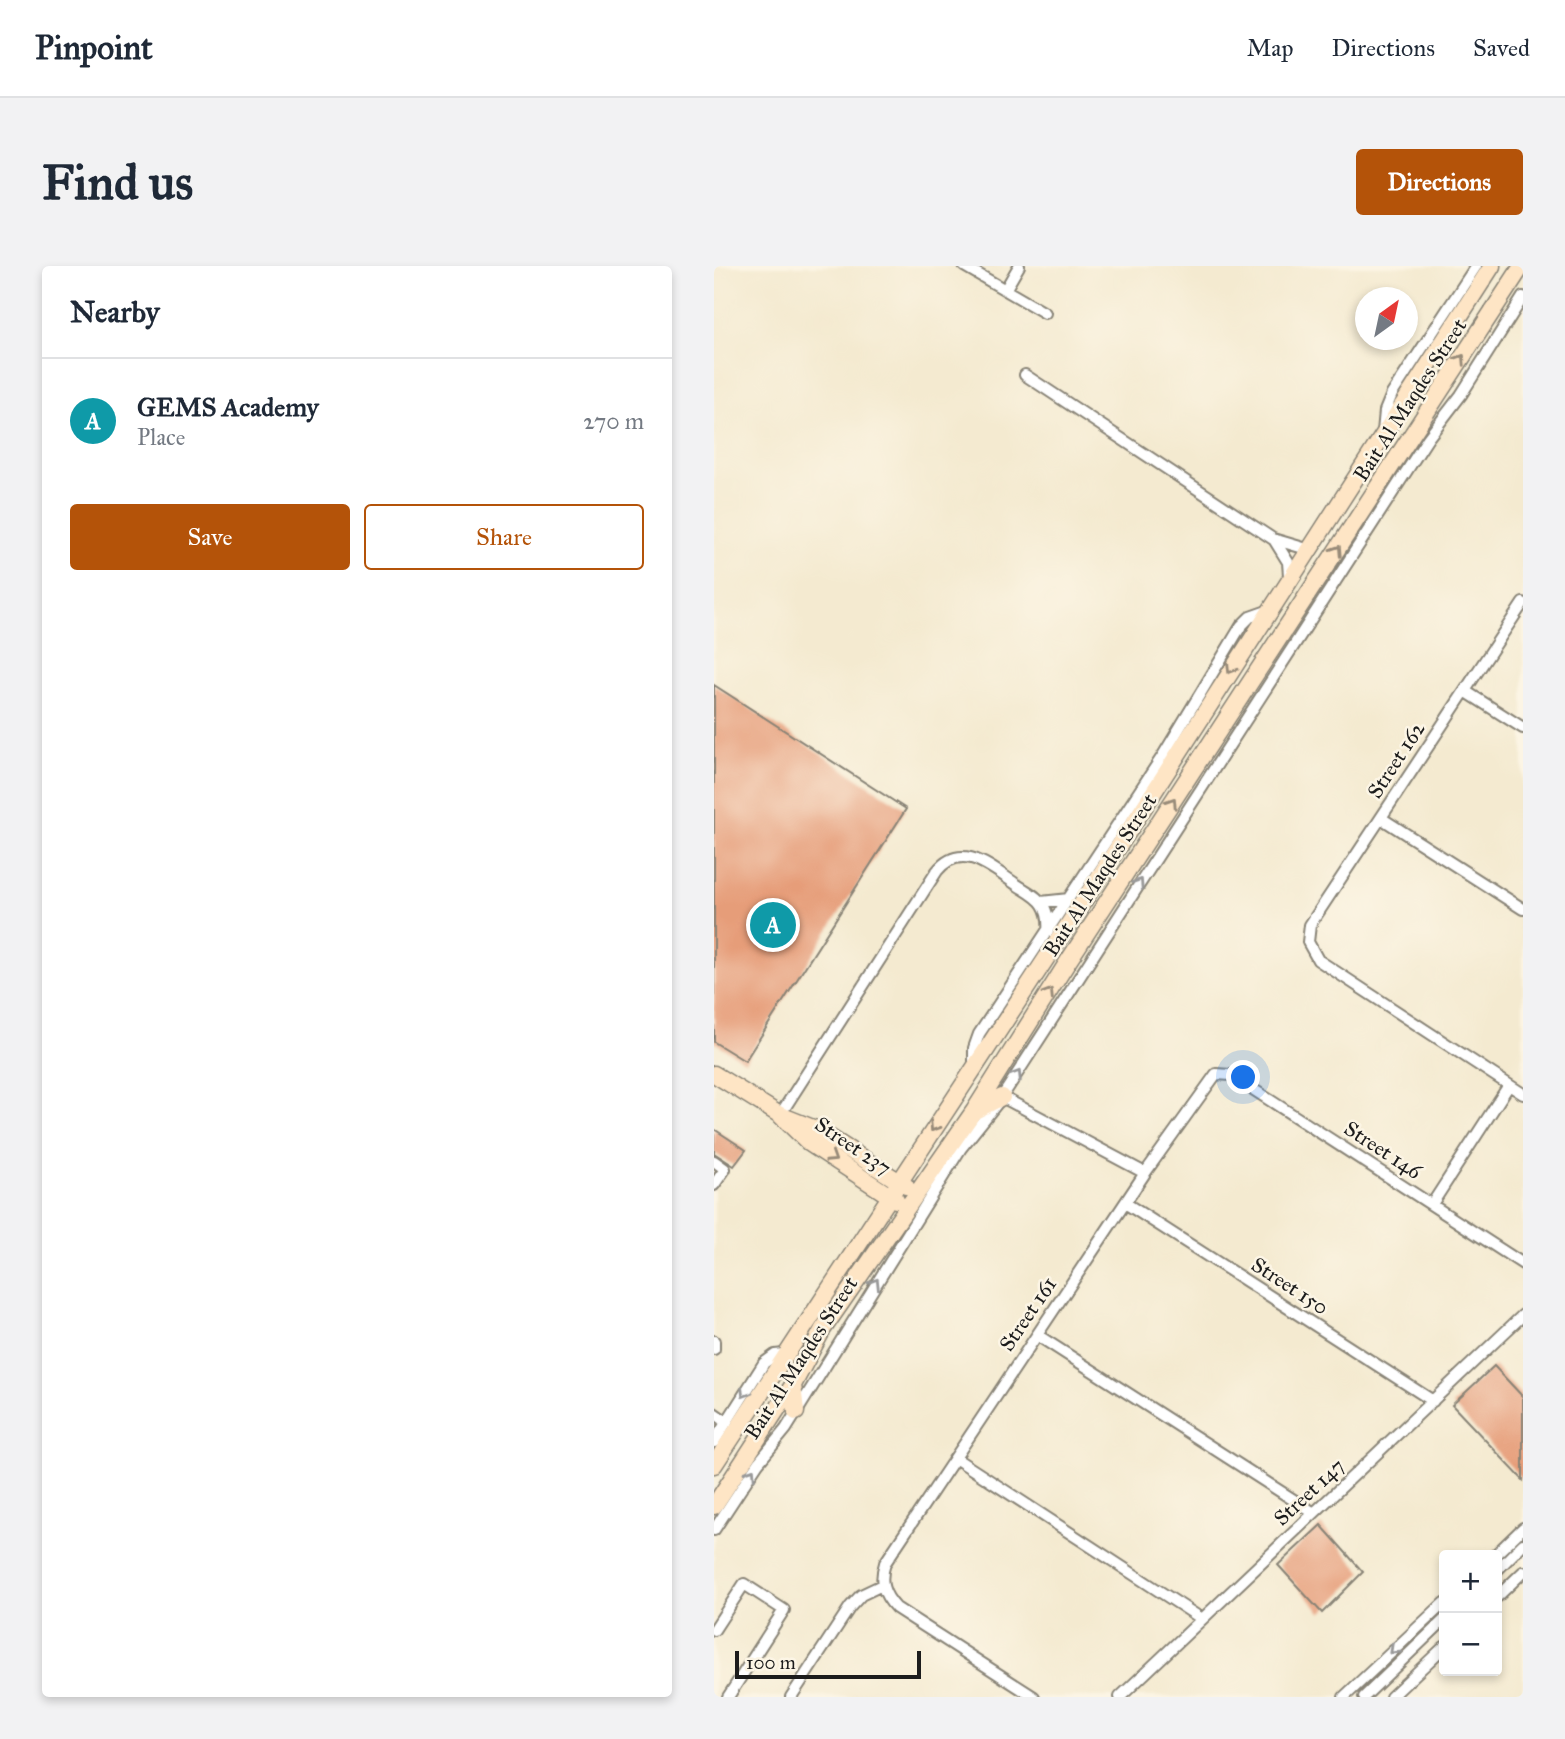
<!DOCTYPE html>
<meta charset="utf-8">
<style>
body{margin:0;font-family:"IM FELL Great Primer",serif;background:#f2f2f3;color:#1f2937}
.controls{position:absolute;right:21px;bottom:21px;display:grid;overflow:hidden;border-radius:7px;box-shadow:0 4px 10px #0003}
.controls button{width:63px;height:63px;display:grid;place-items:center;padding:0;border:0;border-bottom:2px solid #e0e1e3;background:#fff;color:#1f2937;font:35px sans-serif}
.compass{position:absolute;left:641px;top:21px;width:63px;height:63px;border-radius:50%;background:#fff;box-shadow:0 4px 10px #0003;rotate:33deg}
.scale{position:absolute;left:21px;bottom:18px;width:186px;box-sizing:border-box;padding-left:7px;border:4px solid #1c1c1c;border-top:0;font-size:19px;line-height:24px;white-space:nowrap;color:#1c1c1c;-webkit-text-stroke:5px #fcf5e5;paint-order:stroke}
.you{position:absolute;left:530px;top:812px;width:24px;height:24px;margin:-18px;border:5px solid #fff;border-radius:50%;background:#1a73e8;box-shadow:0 0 0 10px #1a73e833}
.badge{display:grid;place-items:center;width:46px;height:46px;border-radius:50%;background:#b45309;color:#fff;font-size:23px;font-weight:700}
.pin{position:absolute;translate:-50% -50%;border:4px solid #fff;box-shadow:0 2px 7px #0006}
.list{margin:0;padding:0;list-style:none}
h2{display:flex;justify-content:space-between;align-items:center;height:91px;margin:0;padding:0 28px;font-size:30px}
h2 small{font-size:23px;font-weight:400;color:#747a83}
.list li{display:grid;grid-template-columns:46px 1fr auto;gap:21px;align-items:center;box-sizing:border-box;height:126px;padding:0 28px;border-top:2px solid #e0e1e3}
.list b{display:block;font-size:26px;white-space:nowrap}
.list p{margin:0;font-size:23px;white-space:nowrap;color:#747a83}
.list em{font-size:23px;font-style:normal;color:#747a83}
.actions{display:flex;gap:14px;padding:21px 28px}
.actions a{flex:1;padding:16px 0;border:2px solid #b45309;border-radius:7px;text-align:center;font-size:24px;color:#b45309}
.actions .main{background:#b45309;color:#fff}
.map{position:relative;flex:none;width:809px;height:1431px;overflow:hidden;border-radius:7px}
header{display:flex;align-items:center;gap:42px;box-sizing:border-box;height:98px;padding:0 35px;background:#fff;border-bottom:2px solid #e0e1e3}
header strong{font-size:33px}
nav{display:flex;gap:38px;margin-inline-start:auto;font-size:24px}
.intro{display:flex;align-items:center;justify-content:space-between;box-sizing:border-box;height:168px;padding:0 42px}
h1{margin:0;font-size:49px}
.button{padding:18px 32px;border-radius:7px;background:#b45309;color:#fff;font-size:24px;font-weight:700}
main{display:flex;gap:42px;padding:0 42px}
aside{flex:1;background:#fff;border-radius:7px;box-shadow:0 4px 10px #0003}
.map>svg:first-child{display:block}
.building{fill:#e69d79}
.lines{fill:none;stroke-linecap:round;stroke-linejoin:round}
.street-casing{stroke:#888376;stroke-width:14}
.secondary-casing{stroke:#888376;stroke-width:19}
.street{stroke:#fff;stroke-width:10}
.secondary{stroke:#fee5c5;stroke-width:16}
.oneway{stroke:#988b79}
.oneway2{stroke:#999}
.labels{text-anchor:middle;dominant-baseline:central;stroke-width:5;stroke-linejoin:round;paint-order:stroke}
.street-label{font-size:21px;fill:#1c1c1c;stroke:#fcf5e5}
</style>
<header>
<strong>Pinpoint</strong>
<nav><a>Map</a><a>Directions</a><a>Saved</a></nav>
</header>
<div class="intro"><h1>Find us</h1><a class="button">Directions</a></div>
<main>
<aside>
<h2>Nearby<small></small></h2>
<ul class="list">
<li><span class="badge" style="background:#0f9aa8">A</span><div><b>GEMS Academy</b><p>Place</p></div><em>270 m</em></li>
</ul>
<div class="actions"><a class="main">Save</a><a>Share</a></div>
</aside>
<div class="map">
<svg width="809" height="1431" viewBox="0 0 809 1431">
<rect width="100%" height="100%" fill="#fcf5e5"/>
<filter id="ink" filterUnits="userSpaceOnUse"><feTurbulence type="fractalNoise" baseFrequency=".0143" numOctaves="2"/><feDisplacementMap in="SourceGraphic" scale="14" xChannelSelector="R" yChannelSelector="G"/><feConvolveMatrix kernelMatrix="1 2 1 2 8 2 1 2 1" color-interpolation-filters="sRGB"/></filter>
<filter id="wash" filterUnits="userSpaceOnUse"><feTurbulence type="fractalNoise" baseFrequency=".00686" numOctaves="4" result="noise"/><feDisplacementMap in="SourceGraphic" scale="28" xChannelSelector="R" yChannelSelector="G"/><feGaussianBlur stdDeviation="1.57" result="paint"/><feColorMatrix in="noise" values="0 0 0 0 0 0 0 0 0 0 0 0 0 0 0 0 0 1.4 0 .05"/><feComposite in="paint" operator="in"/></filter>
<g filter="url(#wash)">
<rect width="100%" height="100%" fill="#f4ead0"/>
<g id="blocks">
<path class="building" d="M0,419L192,543L31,795L0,776Z
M0,863L32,884L20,900L0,887Z
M780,1100L809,1131V1214L738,1139Z
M607,1259L649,1306L608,1347L564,1299Z"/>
</g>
</g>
<g filter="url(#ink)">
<use href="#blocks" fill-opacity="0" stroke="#888376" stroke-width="2"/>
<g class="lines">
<g class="street-casing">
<path id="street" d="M250,0L331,47
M291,24L305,0
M311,109L559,273L593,283
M669,166L671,145L678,128L762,0
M561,275L574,296L575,310
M809,337L596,659L594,676L604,694L809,828
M751,425L809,462
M667,552L809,643
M327,636L355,633
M260,798V782L265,768L448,491L527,360L536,351L553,345
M288,831L431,907
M66,849L223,605C247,575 275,600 299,616C308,623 323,629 329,639C334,647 335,656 334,666
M0,895L11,903L0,919
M411,937L719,1135
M718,938L795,819
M323,1069L600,1247
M0,1075V1083
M0,1147L13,1156
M0,1176L50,1097L61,1089L70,1088
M241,1192L488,1353
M0,1264L44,1197L72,1163L247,882L288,831L714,172L747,129L809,31
M781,1289L809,1262
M783,1304L809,1278
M783,1331L809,1306
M0,1364L30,1318L70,1344L14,1431
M77,1431L136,1341L147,1329L168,1319
M320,1431L182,1342C169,1328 165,1316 171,1297L431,907L502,808L517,809L809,998
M406,1431L809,1049
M630,1431L730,1337
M650,1431L730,1354
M677,1431L730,1381"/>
</g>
<g class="secondary-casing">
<path id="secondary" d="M0,808L66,849L104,864L192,920
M263,844L288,831
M66,849L95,877L182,934
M79,1119L82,1146
M0,1199L358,653L778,0
M0,1240L79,1119L109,1063L260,845L355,694L808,0"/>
</g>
<use href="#street" class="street"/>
<use href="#secondary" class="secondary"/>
</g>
<defs><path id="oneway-chevron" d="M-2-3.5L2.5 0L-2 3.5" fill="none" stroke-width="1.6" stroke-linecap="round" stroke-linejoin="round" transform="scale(1.75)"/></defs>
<g class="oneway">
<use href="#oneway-chevron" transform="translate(747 93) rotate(-57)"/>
<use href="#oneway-chevron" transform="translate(623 284) rotate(-57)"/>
<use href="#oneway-chevron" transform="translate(517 403) rotate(122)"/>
<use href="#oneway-chevron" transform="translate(458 536) rotate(-57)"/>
<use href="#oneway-chevron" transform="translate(335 727) rotate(-58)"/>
<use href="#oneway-chevron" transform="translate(220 861) rotate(123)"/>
<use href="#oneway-chevron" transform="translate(118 892) rotate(33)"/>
</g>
<g class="oneway2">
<use href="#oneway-chevron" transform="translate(425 617) rotate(-57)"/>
<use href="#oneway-chevron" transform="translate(303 809) rotate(-58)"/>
<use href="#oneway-chevron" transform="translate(161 1017) rotate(-58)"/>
<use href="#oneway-chevron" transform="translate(31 1127) rotate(122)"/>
<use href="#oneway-chevron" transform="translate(37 1207) rotate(-57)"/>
<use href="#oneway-chevron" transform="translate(680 1384) rotate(137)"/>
</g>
</g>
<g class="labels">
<g class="street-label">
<text transform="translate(696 134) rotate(-57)">Bait Al Maqdes Street</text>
<text transform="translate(682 494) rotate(-57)">Street 162</text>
<text transform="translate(386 609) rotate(-57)">Bait Al Maqdes Street</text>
<text transform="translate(139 880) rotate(34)">Street 237</text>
<text transform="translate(669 884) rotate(33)">Street 146</text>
<text transform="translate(576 1020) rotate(33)">Street 150</text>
<text transform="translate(314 1048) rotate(-56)">Street 161</text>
<text transform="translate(87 1092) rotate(-57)">Bait Al Maqdes Street</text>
<text transform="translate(595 1226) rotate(-43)">Street 147</text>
</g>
</g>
</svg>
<div class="controls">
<button>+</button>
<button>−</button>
</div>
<svg class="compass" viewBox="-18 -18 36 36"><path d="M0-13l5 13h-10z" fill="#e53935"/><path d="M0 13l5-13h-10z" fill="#747a83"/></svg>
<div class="scale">100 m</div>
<div class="you"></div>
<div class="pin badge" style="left:59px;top:659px;background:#0f9aa8">A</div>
</div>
</main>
